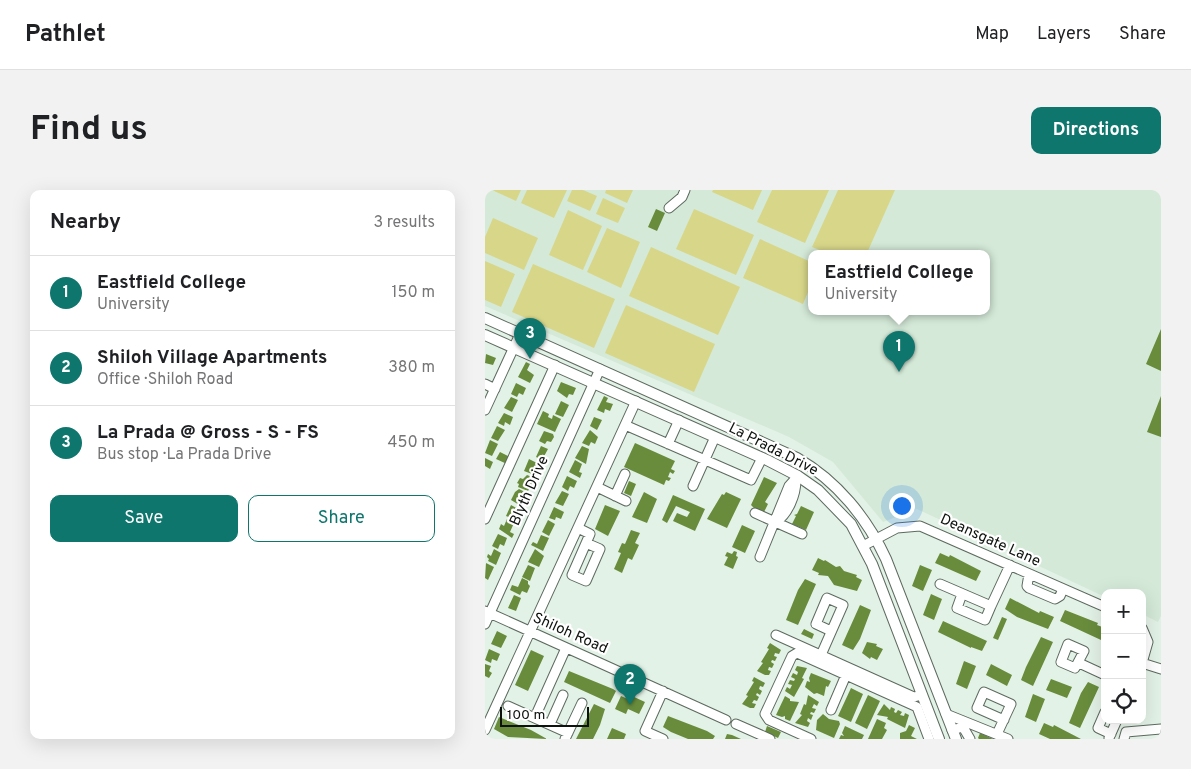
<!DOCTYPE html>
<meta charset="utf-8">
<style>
body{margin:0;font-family:Overpass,sans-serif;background:#f2f2f2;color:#202124}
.controls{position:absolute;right:15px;bottom:15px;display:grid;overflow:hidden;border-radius:10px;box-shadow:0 5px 20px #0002}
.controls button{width:45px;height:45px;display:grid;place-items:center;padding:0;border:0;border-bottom:1px solid #e0e0e0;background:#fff;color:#202124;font:25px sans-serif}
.scale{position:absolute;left:15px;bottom:12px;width:89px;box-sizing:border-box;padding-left:5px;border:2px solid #0d120e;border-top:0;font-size:14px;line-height:18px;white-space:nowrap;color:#0d120e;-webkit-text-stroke:4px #fff;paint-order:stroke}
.you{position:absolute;left:416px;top:315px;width:18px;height:18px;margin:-12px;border:4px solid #fff;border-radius:50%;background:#1a73e8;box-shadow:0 0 0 8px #1a73e833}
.badge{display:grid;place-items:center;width:32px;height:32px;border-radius:50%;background:#0f766e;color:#fff;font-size:16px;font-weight:700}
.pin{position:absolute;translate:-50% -41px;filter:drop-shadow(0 1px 2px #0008)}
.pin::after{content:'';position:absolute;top:26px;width:18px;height:15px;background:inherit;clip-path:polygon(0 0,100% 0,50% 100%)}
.popup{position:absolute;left:323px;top:60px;width:182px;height:65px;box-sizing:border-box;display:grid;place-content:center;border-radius:10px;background:#fff;filter:drop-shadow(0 1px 4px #0005);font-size:16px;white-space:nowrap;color:#757577}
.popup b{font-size:19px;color:#202124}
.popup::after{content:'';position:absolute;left:50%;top:100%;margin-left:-10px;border:10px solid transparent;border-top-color:#fff}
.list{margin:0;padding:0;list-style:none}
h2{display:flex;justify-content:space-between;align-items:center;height:65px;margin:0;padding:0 20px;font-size:21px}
h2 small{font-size:16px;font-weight:400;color:#757577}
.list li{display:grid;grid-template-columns:32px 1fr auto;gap:15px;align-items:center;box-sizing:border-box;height:75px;padding:0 20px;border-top:1px solid #e0e0e0}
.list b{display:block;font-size:19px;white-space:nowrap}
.list p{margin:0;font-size:16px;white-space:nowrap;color:#757577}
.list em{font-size:16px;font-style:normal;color:#757577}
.actions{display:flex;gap:10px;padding:15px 20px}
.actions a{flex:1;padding:11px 0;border:1px solid #0f766e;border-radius:10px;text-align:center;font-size:18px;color:#0f766e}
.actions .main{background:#0f766e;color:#fff}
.icon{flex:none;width:28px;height:28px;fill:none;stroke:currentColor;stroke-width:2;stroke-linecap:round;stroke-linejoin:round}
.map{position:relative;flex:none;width:676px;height:549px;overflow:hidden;border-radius:10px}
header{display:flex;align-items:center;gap:30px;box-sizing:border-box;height:70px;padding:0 25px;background:#fff;border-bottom:1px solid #e0e0e0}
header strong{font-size:24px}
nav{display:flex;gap:28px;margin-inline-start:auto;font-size:18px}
.intro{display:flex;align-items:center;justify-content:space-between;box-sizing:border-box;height:120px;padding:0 30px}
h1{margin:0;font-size:35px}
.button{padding:12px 22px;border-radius:10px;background:#0f766e;color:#fff;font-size:18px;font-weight:700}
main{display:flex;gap:30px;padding:0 30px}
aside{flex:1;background:#fff;border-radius:10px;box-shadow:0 5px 20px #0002}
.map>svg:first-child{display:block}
.built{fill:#d4e9d8;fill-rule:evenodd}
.green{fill:#d8d789}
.building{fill:#688c3c}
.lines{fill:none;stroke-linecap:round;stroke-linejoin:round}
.minor-casing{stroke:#5d6a5f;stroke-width:11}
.major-casing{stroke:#5d6a5f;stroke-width:12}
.minor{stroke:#fff;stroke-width:9}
.major{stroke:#fff;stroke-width:10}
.labels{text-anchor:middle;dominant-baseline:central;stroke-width:4.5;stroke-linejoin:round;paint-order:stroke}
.street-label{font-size:15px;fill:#0d120e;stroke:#fff}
</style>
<header>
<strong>Pathlet</strong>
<nav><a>Map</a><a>Layers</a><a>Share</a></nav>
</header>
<div class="intro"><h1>Find us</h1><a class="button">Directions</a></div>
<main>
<aside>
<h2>Nearby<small>3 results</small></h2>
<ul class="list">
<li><span class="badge">1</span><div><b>Eastfield College</b><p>University</p></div><em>150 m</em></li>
<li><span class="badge">2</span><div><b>Shiloh Village Apartments</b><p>Office · Shiloh Road</p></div><em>380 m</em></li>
<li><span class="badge">3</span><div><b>La Prada @ Gross - S - FS</b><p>Bus stop · La Prada Drive</p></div><em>450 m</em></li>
</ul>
<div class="actions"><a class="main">Save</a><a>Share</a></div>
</aside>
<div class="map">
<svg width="676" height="549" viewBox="0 0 676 549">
<rect width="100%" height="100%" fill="#e3f2e6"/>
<path class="built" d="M0,0H676V426L673,432L657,424V403H620V407L432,319L398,332L348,272L304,247L0,116ZM326,63H502V121H326Z"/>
<path class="green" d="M7,0H36L31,11Z
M42,0H82L69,28L36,13Z
M87,0H98L112,6L105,21L82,11Z
M121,0H148L142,13L120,3Z
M228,0H277L268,20L227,2Z
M287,0H344L320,53L272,32Z
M353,0H410L382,63H342L327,57Z
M118,8L140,18L133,33L111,24Z
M209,19L269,45L251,85L191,59Z
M83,20L117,36L98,80L64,65Z
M8,28L53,48L39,80L0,63V47Z
M122,38L155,52L136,98L102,82Z
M275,49L326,72V95L318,114L258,88Z
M166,57L255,97L233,145L144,106Z
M0,71L30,84L16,117L0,110Z
M48,74L130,109L109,158L27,122Z
M141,115L230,154L209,202L120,163Z"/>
<path class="building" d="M171,19L180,23L172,41L163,37Z
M676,139V181L661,174Z
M1,164L11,168L8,175L0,173Z
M41,172L45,174L42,180L49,185L45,193L33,187Z
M76,192L91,198L88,205L84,204L82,208L72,201Z
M31,193L41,198L38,205L34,203L32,207L26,204Z
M119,206L123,208L121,212L128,214L125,221L120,219L119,223L112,220Z
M676,206V247L662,242Z
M26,207L33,210L27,222L19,218Z
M76,211L84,215L78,227L70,224Z
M58,221L64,224L63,227L67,229L68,225L76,229L70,242L52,234Z
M19,223L28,227L25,235L20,232L19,236L13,233Z
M109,227L117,230L112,240L105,236Z
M12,236L20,240L13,251L6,248Z
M105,240L113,247L110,254L106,252L104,256L97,253Z
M59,241L68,244L69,247L66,252L62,251L60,254L54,251Z
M5,250L13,254L7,266L0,263Z
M150,253L190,271L186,279L190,281L188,284L185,282L183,287L186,288L184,291L181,290L179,295L139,277Z
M56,256L63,259L57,270L51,267Z
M97,256L104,259L101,274L90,268Z
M15,262L25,267L22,274L11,269Z
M0,268L8,272L5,279L0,276Z
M44,269L56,275L53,282L49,280L47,284L39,281Z
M90,270L97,274L94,282L97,283L95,288L84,282Z
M42,285L50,288L43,301L33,297L34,294L32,293L35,288L38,289Z
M82,286L92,291L89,298L85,296L83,301L77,297Z
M279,287L292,293L280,312L283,314L279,322L269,318L266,315Z
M144,291L151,294L146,306L139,303Z
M34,299L42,303L36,316L26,310L30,302Z
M77,301L84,304L78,316L70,313Z
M159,302L172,309L162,333L147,327Z
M241,302L256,309L242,338L222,329L237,304L239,305Z
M188,305L220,319L210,341L188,331L192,323L202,327L205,322L191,316L182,333L177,330Z
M26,315L35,320L32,327L28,325L26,328L21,326Z
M120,315L135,321L123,346L110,339Z
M316,316L329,322L321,340L307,334L311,326L309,325L312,324Z
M69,317L79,322L76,329L71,327L70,330L64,328Z
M22,329L29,333L25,342L29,344L27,348L14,339L16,334L19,336Z
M63,330L70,334L64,346L57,342Z
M257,335L270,341L260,363L247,357Z
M146,340L155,343L150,353L154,355L147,370L143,368L137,383L129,379L136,363L133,362L137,353L140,354Z
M13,344L22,348L19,356L15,354L13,359L7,356Z
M56,345L64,348L58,361L46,355L48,352L52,354Z
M9,359L16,363L11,375L3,371L4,369L2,367L3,364L6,366Z
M50,359L59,366L54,377L43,372Z
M249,361L252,362L251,366L253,367L248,379L239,375L243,367L240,366L242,362L247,364Z
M455,363L464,367L465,365L496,381L491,391L450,373Z
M333,368L339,371L340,370L351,377L355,376L359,381L372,385L371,387L377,390L372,401L349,395L343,386L333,385L334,383L327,380Z
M1,373L9,377L3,390L0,388Z
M43,375L50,378L45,391L37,387Z
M435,375L447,380L438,401L427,396Z
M37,388L43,391V394L45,396L42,403L37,401L35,405L25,400L27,395L33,397Z
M320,389L331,394L313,435L301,430L313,400Z
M446,404L457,409L449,430L438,425Z
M29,405L36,408L31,421L23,418Z
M525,408L554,423L555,421L569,427L563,439L532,427L520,419Z
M375,415L386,420L375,449L368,460L357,455Z
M580,420L613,433L612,435L620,438L616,450L575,431Z
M517,427L522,429L513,450L508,448Z
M458,431L502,451L497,461L486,457V458L453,442Z
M319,439L329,444L327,449L316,444Z
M12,441L22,446L16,458L6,454Z
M556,447L568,452L548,496L536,490L541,477Z
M382,452L392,454L391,456L398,459L392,470L386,467L385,469L377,463Z
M285,453L296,460L294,464L290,463L289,466L292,467L290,471L287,470L286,472L289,474L287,478L284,477L283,480L286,481L284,485H280L272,481L278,473L276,472L284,459L282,458Z
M4,459L15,464L12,471L7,469L6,473L0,470Z
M46,460L59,466L43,501L30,495Z
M479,471L491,476L482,499L471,494Z
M0,474L6,476L4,481L7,483L4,488L0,486Z
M506,474L527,485L522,496L501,485Z
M312,476L322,478L317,488L319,489L309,507L300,501L302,497L305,499L307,495L303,494L305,490L309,491L310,489L306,487L308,483L312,485L313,482L310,480Z
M84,481L128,499L131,501L125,513L79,492Z
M326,483L346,491L343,497L341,496L339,506L332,503L329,504L320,497L322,491L325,492L324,488Z
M269,487L280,493L278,497L275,496L274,499L277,501L275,505L272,503L271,505L274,507L272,511L269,510L267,513L271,514L269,518H265L257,514L263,506L261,505L269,492L267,491Z
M566,489L587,497L582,508L561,500Z
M603,492L614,497L595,538L584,533L596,503Z
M366,498L378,504L366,532L353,526Z
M548,504L560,509L551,532L540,527Z
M323,505L334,512L332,516L329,514L327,518L331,519L329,523L326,522L325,524L328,525L326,530L323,528L322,531L325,533L323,537L310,533L317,525L315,524L319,514L321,515Z
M383,505L395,511L382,539L370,533Z
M136,506L145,510L147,506L160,512L154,524L143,519L141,524L130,519Z
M300,506L305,509V511L314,512L305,531L300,529V526L297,527L291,525Z
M109,514L120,519L115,535L108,549H91Z
M399,514L405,520L406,517L410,519L409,522L411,523L413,520L417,522L415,525L419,526L420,523L424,525L420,538L402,529L403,527L392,525Z
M338,524L344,529L354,531L355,534L349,548L331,540L332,530Z
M183,526L222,541L230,546L228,549H203L186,542L178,537Z
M14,527L46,540L62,549L23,547L9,539Z
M392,529L401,533L399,538L402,540L397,549H383Z
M559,533L568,537L569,535L596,549H565L554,544Z
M424,535L430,538L426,546L432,549H415V543L421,541Z
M282,536L296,542L293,548L280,542Z
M360,536L379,545L377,549H354L356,545L359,546L357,543Z
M127,538L141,544L139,549H122Z
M495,543L508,549H494L493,548Z
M242,544L247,545L256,549H240Z"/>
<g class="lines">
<g class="minor-casing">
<path id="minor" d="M184,18L197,7L200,0
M0,194L10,199
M0,220L35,144
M140,235L266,290L277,268
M183,254L194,230
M208,296L230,247
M112,297L141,311
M130,306L140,284
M270,323L317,344
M0,329L70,175
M291,332C303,324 311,305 311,290
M93,338L105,344L87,385L101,391L115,359L101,353
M378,356L412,338L435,336L620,417
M275,367L304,296L313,286
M544,384L542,396L544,398L570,409L575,406L578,399
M455,394L506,416L525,375
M477,404L472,418L500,430L506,416
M0,421L241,530
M0,434L115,179
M657,438L663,452L657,473
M291,445L429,507L437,505
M583,454L599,461L590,478L576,472Z
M336,465L358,415L342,408L331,434L346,441
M594,473L620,485
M657,473L676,479
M23,516L83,543
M346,520L361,485
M620,522L613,538L626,544
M461,524L523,549
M50,527L81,458
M65,534L78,505
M251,534L285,549
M0,540L151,211
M467,540L478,537L485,549
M512,544L526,514L499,502L492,518L519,530
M624,548L632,530
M80,549L97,513
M178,549L160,541L178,501
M326,549L284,530L280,524L307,466L312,463L432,517L444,549
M639,549L641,542L676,539"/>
</g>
<g class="major-casing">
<path id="major" d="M0,128L312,268C352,291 382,328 401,369L471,549
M0,145L282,270L313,286L333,300L366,334L387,374L454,549"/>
</g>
<use href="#minor" class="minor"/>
<use href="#major" class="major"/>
</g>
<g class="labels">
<g class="street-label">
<text transform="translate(288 260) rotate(27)">La Prada Drive</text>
<text transform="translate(45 301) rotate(-66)">Blyth Drive</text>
<text transform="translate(505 351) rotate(24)">Deansgate Lane</text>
<text transform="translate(85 444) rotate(24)">Shiloh Road</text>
</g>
</g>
</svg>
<div class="controls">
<button>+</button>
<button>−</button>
<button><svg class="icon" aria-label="locate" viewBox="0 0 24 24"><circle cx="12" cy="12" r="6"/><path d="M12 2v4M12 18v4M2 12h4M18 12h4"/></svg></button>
</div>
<div class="scale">100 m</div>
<div class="you"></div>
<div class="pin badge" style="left:414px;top:182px">1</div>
<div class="popup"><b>Eastfield College</b>University</div>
<div class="pin badge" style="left:145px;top:515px">2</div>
<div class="pin badge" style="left:45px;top:169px">3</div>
</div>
</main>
